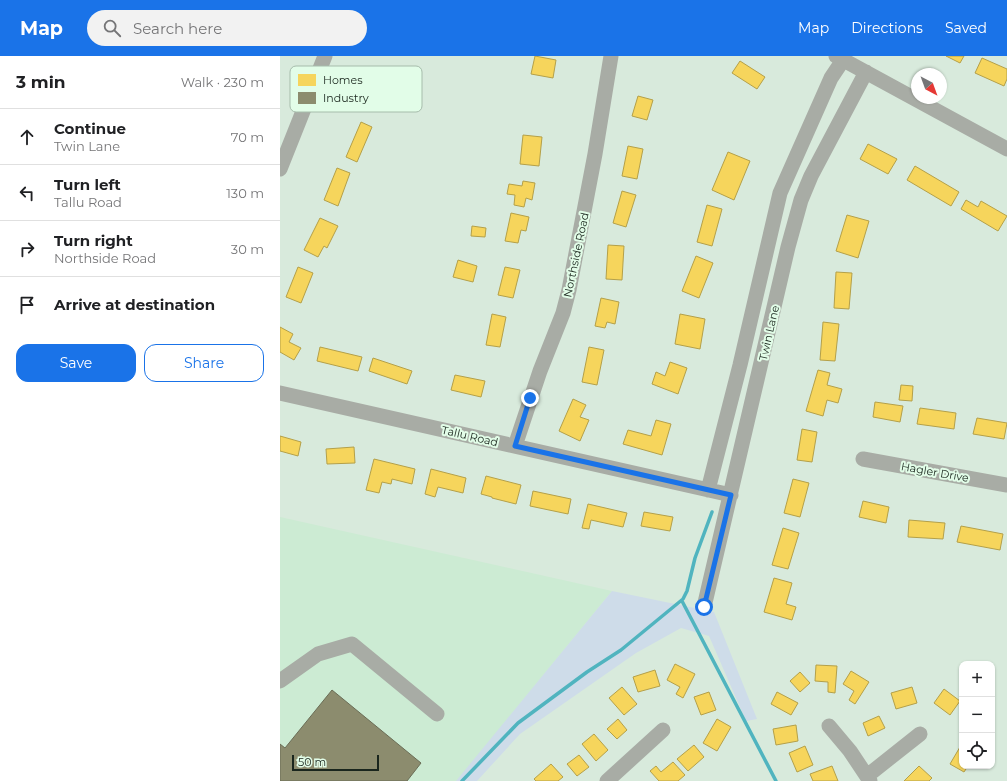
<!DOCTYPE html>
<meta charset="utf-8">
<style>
body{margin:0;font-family:Montserrat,sans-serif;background:#f2f2f2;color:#202124}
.controls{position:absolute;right:12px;bottom:12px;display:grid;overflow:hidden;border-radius:8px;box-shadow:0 1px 3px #0004}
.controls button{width:36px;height:36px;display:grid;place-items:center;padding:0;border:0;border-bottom:1px solid #e0e0e0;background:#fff;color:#202124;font:20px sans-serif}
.compass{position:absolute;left:631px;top:12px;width:36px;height:36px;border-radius:50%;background:#fff;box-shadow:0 1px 3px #0004;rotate:139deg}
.scale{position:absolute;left:12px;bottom:10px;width:87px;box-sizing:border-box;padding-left:4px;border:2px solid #1a261d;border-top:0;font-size:11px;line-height:14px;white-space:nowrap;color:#1a261d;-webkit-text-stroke:3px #e2fde8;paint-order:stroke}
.stop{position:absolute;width:12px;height:12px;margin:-9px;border:3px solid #1a73e8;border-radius:50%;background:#fff}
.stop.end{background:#1a73e8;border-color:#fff;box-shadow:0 1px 4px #0008}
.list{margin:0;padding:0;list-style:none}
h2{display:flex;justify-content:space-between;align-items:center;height:52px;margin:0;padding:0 16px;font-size:17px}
h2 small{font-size:13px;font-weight:400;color:#757577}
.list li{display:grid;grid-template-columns:26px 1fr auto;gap:12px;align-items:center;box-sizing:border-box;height:56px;padding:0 16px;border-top:1px solid #e0e0e0}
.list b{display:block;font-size:15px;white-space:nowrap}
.list p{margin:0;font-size:13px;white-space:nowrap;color:#757577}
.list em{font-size:13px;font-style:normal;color:#757577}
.actions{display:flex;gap:8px;padding:12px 16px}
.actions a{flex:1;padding:9px 0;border:1px solid #1a73e8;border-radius:12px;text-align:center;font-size:14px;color:#1a73e8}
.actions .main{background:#1a73e8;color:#fff}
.icon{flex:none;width:22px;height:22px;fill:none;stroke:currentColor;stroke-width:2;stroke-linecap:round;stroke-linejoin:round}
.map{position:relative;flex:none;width:727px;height:725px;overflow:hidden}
header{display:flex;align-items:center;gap:24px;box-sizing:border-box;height:56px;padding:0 20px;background:#1a73e8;color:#fff}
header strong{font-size:19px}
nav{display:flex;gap:22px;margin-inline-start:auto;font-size:14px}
.search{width:280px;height:36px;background:#f2f2f2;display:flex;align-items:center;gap:10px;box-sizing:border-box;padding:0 14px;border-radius:22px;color:#757577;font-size:15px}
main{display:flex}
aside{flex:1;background:#fff}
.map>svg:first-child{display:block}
.built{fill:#ccebd3}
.green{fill:#cedce9}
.homes{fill:#f6d55c;stroke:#b4a049}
.industry{fill:#8c8c6e;stroke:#6a6d56}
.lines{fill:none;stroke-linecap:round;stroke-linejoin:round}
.stream{stroke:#50b4bf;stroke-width:3.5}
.minor{stroke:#a8aca5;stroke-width:15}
.route{stroke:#1a73e8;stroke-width:5}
.labels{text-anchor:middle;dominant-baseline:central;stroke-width:4;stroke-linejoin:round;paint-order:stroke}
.street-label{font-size:11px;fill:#1a261d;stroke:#e2fde8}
.key{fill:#e2fde8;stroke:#a6bcab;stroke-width:1}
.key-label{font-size:11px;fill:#1a261d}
</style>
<header>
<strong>Map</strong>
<div class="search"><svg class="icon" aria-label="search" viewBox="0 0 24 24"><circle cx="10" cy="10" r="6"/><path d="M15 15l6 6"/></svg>Search here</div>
<nav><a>Map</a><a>Directions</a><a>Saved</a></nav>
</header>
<main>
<aside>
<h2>3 min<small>Walk · 230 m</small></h2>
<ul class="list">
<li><svg class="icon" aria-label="ahead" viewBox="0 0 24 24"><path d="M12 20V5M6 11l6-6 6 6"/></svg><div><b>Continue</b><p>Twin Lane</p></div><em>70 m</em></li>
<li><svg class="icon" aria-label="left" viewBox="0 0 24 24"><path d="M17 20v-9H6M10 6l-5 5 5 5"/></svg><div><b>Turn left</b><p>Tallu Road</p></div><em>130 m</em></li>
<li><svg class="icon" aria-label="right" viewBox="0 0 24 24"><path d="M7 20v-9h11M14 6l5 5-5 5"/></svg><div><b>Turn right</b><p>Northside Road</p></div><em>30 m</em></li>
<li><svg class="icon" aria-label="arrive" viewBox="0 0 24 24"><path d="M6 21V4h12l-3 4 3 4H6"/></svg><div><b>Arrive at destination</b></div></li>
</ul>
<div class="actions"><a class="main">Save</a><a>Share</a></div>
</aside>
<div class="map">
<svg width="727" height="725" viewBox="0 0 727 725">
<rect width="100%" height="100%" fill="#d8eadc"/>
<path class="built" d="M0,461L332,535L177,725H0Z"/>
<path class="green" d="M332,535L434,556L477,663L466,665L429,580L401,572L356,597L240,678L197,725H176Z"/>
<path class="homes" d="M255,0L276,4L273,22L251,18Z
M666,0H684L680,7Z
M702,2L727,13V23L724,30L695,17Z
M460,5L485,21L477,33L452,17Z
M358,40L373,44L367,64L352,60Z
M81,66L92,71L77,106L66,101Z
M243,79L262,81L259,110L240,108Z
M588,88L617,103L608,118L580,103Z
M348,90L363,93L357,123L342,120Z
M448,96L470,105L454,144L432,134Z
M635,110L679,136L671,150L627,124Z
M57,112L70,117L58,150L44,144Z
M243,125L255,127L252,144L246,142L244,151L234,149L235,139L227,138L229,128L242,130Z
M342,135L356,139L346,171L333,167Z
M686,144L698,151L701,145L727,160L718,175L681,153Z
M427,149L442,153L432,190L417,186Z
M231,157L249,161L246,175L241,174L238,187L225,185Z
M567,159L589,165L578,202L556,195Z
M40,162L58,170L47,192L44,190L38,201L24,194Z
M192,170L206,172L205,181L191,180Z
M328,189L344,190L342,224L326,223Z
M416,200L433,207L419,242L402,235Z
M178,204L197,210L193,226L173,221Z
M18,211L33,217L21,247L6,241Z
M225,211L240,214L233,242L218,239Z
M556,216L572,217L569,253L554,252Z
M321,242L339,246L335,268L327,266L325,272L315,270Z
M212,258L226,261L220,291L206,289Z
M400,258L425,263L420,293L395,288Z
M543,266L559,268L555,305L540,304Z
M0,271L13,278L9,286L21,292L14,304L0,296Z
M40,291L82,301L78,315L37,305Z
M309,291L324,294L317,329L302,326Z
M93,302L132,315L127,328L89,315Z
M390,306L407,312L398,338L372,328L376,316L385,320Z
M538,314L550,317L547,329L562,333L558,347L547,344L543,360L526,355Z
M175,319L205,325L201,341L171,334Z
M621,329L633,330L632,345L619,344Z
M293,343L306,349L300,361L309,364L300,385L279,375Z
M595,346L623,350L620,366L593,361Z
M640,352L676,357L674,373L637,368Z
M697,362L727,367L724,383L693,378Z
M376,364L391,368L382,399L343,388L348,374L371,380Z
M522,373L537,376L532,406L517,404Z
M0,380L21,386L18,400L0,395Z
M74,391L75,407L47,408L46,393Z
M94,403L135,413L132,428L112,423L111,428L102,426L99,437L86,434Z
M151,413L186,422L183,437L158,431L155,441L145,438Z
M206,420L241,429L236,448L212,442V441L201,438Z
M513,423L529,427L520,461L504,457Z
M253,435L291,443L288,458L250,450Z
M583,445L609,451L606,467L579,461Z
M308,448L347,457L343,471L311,464L309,473L302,472Z
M364,456L393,461L390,475L361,470Z
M629,464L665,467L663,483L628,481Z
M681,470L723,478L720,494L677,486Z
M503,472L519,477L508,513L492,509Z
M494,522L512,527L506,548L516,551L512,564L484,556Z
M395,608L415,618L403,642L396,638L400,631L387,624Z
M536,609L557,610L555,637L548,636V626L535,625Z
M375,614L380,630L358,636L353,621Z
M571,615L589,626L575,648L569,644L574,635L563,628Z
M520,616L530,627L520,636L510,625Z
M342,631L357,648L344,659L329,642Z
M632,631L637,647L616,653L611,637Z
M664,633L680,645L670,659L654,647Z
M429,636L436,654L421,659L414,641Z
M497,636L518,647L511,659L491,648Z
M599,660L605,672L588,680L583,667Z
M338,663L347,674L337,683L327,673Z
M437,663L451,671L437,695L423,687Z
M516,669L518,685L496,689L493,673Z
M314,678L328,694L316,705L302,688Z
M414,689L424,701L408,715L397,703Z
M525,690L533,709L517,716L509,697Z
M680,691L682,692V710H688L684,716L670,708Z
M299,699L309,711L297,720L287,708Z
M393,706L405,719L398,725H379L370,715L376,710L381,716Z
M271,708L283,721L278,725H256L254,723Z
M552,710L558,725H533L530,718Z
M639,710L652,722L649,725H624Z"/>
<path class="industry" d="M52,634L141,707L127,725H0V688L5,692Z"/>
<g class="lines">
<path class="stream" d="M402,545L496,725
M182,725L238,667L307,616L341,594L403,543L407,535L415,502L432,456"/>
<path class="minor" d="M556,0L727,93
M0,113L45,0
M0,337L451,439
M235,390L260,315L283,257L289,234L315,98L331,0
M583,403L727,429
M428,434L460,309L500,137L551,22L563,4
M424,551L508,191L521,144L531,120L586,16
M0,625L38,598L72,588L157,658
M549,670L570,695L590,725
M587,720L640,678
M327,725L383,674"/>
</g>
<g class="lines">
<path class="route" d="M250,342L235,390L451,439L424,551"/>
</g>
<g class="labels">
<g class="street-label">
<text transform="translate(296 199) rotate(-78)">Northside Road</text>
<text transform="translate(489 277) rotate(-77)">Twin Lane</text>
<text transform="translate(190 380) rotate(13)">Tallu Road</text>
<text transform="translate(655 416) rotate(10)">Hagler Drive</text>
</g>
</g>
<rect x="10" y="10" width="132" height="46" rx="6" class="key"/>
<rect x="18" y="18" width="18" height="12" fill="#f6d55c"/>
<rect x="18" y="36" width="18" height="12" fill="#8c8c6e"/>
<g class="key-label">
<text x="43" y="28">Homes</text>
<text x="43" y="46">Industry</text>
</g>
</svg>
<div class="controls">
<button>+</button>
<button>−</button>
<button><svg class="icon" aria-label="locate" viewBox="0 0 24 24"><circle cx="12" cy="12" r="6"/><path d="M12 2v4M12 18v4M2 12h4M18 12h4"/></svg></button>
</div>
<svg class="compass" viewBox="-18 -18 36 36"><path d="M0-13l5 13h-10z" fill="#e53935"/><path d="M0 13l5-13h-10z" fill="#757577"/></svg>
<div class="scale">50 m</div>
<div class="stop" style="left:424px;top:551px"></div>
<div class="stop end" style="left:250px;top:342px"></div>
</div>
</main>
